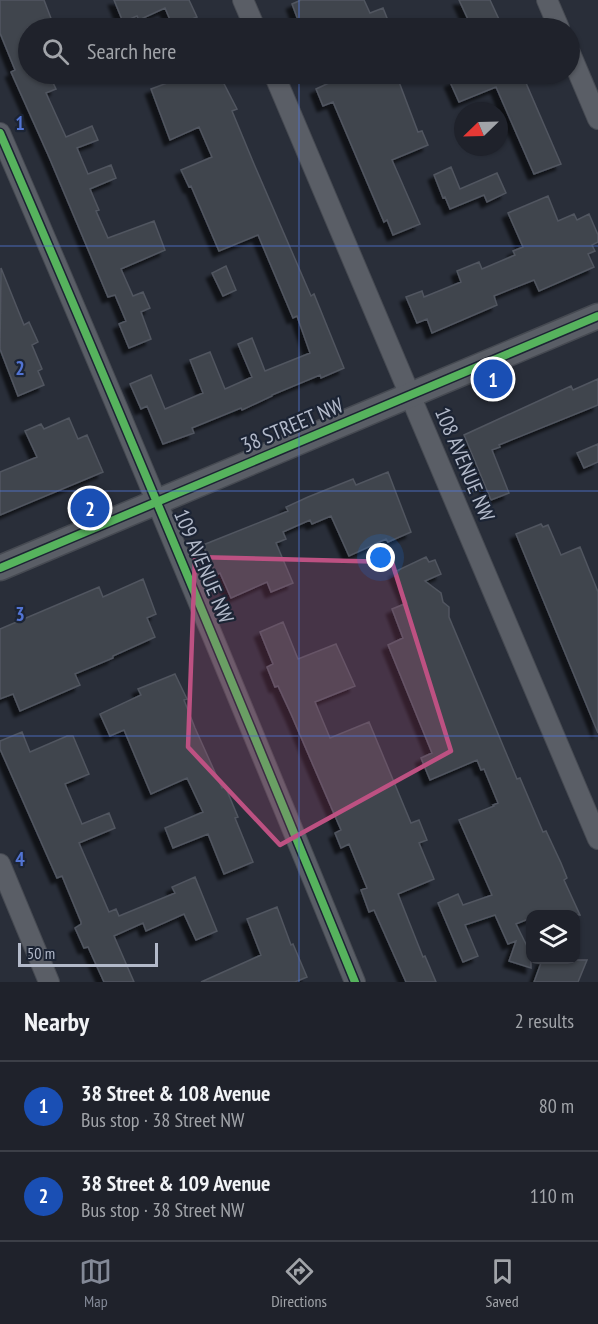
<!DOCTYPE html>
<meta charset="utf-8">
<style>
body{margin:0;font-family:"PT Sans Narrow",sans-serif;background:#272a33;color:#f1f3f6}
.controls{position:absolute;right:18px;bottom:18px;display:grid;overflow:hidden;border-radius:12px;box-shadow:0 2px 4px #0004}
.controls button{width:54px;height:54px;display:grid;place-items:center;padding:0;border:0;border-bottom:2px solid #3c3f47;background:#1f222b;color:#f1f3f6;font:30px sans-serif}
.compass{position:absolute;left:454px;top:102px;width:54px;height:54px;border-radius:50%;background:#1f222b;box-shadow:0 2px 4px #0004;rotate:247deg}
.scale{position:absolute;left:18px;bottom:15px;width:140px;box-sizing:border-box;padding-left:6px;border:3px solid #b3baca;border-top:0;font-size:16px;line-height:21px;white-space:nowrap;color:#b3baca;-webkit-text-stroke:4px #1c2434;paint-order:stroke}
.you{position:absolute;left:381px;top:558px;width:21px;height:21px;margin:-15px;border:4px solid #fff;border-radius:50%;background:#1a73e8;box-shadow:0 0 0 9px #1a73e833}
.badge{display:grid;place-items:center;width:39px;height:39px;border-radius:50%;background:#838997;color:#fff;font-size:20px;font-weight:700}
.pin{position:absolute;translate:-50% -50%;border:3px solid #fff;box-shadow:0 2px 6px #0006}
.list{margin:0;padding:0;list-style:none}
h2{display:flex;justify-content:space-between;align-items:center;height:78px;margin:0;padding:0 24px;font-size:26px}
h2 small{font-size:20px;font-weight:400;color:#a1a4a9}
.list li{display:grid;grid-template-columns:39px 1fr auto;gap:18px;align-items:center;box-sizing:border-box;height:90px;padding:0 24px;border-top:2px solid #3c3f47}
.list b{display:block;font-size:22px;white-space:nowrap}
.list p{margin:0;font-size:20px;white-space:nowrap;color:#a1a4a9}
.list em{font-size:20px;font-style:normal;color:#a1a4a9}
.icon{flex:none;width:33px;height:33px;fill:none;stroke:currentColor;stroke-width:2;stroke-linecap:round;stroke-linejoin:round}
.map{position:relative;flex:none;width:598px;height:982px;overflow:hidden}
.search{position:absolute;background:#1f222b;box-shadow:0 2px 4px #0004;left:18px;right:18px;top:18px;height:66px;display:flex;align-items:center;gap:15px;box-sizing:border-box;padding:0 21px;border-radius:33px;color:#a1a4a9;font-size:22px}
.sheet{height:258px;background:#1f222b}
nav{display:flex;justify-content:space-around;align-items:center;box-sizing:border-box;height:84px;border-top:2px solid #3c3f47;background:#1f222b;font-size:16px;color:#a1a4a9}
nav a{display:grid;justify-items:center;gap:3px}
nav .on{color:#838997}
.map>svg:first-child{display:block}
.building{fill:#41454e;stroke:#515660;stroke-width:1.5;filter:url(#shadow)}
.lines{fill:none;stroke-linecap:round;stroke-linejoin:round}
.minor-casing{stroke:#464a52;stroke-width:22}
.tertiary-casing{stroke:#464a52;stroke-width:27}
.minor{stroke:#5a5e66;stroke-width:20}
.tertiary{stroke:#5a5e66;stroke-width:24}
.cycleway-casing{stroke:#1c2434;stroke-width:11}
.cycleway{stroke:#56b35d;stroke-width:8}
.marked{fill:#bd5182;fill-opacity:0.2;stroke:#bd5182;stroke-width:4.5;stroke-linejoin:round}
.grid{fill:none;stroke:#5274d3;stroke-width:1.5;stroke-opacity:0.55}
.labels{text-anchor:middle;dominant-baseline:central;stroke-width:4.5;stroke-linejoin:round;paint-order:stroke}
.street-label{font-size:21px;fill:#b3baca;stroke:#1c2434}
.grid-label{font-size:20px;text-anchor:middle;font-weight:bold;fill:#5274d3;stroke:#1c2434;stroke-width:4.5;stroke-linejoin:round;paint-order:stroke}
</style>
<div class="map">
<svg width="598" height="982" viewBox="0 0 598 982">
<defs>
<filter id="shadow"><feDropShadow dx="-5.5" dy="5.5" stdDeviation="1.5" flood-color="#0009"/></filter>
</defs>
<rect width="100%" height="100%" fill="#292e39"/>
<path class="building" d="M0,0H44L52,21L34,28H28V31L24,33L28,45V74H49L56,89L46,93L66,137L92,126L98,140L77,148L88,174L111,165L116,178L90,189L99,210L96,211L108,238L154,221L165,250L121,269L133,296L143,292L150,308L141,312L151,339L129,348L119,324L126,321L115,295L108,297L49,157L11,72L15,70L0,33Z
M114,0H189L197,17L173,27L165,8L139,20L137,16L123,22Z
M301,0H364L370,13L383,8L391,28H301L292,4Z
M459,0H490L503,28H472Z
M191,74H219L237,109L232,111L254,164L311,296L314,294L344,368L321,378L320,375L272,395V396L242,410L241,408L192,428L194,433L163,444L147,406L141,409L130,384L151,375L165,409L203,393L190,360L210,352L225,389L252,377L238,344L252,338L265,371L310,353L297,316L293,318L258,235L219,251L191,186L189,187L181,170L212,157L199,127L170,140L151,89Z
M328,74H396L418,132L422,131L428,145L392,160L420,224L393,235L387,220L384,222L333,102L323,106L316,89L331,82Z
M471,74H527L523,76L561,164L534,174L496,87L459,102L450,82Z
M451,167L460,189L497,173L506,193L487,202L484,195L450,209L445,197L443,198L434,175Z
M548,196L558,221L574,214L577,220L589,214L598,235V242L592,245L595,251L588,254L594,267L539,291L534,280L494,296L497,305L432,333L427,319L417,323L406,297L422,291L424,297L461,282L457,271L479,262L482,269L515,255L513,251L523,247L508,213Z
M226,266L236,290L223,296L212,273Z
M1,268L24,325L29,322L38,342L32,345L42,369L38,371L44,385L18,396L0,349Z
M598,379V405L499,445L500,447L492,450L509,493L491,500L464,435L571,386L573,390Z
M69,418L78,439L87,435L103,472L0,515V472L37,457L25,431L41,424L44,429Z
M598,444V462L584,468L577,453Z
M388,472L411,532L388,542L386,539L349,556L331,516L312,524L310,520L283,532L286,539L276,543L293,583L271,592L267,582L231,598L220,573L216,575L203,545L288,511L286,507L308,497L353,479L356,485Z
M541,524L543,527L548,525L561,555L580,547L598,592V733L516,534Z
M426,557L429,562L435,560L441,574L425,581L441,593L443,602L449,607V617L517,779L520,778L543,832L546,831L561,863L567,878L564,880L580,915H531V918L516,924L527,946L531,947V968L509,961L516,941L508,944L495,915L465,925L478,956L463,962L438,903L458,894L463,905L492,895L459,820L494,806L493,805L498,803L484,769L481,770L477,760L430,780L421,758L432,753L388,645L403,638L392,609L407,603L394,572Z
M143,579L156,614L147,618L155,637L113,656V658L75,674L80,685L20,711L13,694L0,699V629L99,587L103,597Z
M283,622L298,659L336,644L355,686L315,702L330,738L369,722L411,823L419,820L427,840L419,843L434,879L398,894L423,957L425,956L436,982H406L374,910L369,912L361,890L367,888L349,844L341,848L335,833L341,830L291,714L278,686L275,687L267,667L273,664L260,632Z
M175,674L187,699L184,700L195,728L222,788L225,786L238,817L235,818L253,862L224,874L208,834L173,848L165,828L203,812L187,778L151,794L124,730L110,736L100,714L141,695L138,689Z
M22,732L30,752L67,736H73L89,774L65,784L82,824L109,813L115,828L79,843L109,912L116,909L119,916L175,893L172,887L195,877L217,931L196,940L184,914L146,931L143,923L114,936L134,982H104L88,947L84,948L75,928L81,924V922L62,876L57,878L0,749V741Z
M277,907L291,945L293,944L307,977L295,982H201L261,955L247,919Z
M542,960H587L578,982H534Z"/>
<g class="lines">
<g class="minor-casing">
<path id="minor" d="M243,0L255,28
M547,0L559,28
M570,53L598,119
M274,74L598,839
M0,133C122,415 239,698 355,982
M0,864L49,982"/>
</g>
<g class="tertiary-casing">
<path id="tertiary" d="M0,568L598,316"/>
</g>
<use href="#minor" class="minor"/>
<use href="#tertiary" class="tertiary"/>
<g class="cycleway-casing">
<path id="cycleway" d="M0,133C122,415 239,698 355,982
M0,568L598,316"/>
</g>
<use href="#cycleway" class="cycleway"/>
</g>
<path class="marked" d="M195,557L392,562L451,751L280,845L188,747Z"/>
<path class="grid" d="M299,0V28M299,74V982M0,246H598M0,491H598M0,736H598"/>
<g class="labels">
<g class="street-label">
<text transform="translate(292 425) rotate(-23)">38 STREET NW</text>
<text transform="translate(465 464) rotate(67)">108 AVENUE NW</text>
<text transform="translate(204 566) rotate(67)">109 AVENUE NW</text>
</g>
</g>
<g class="grid-label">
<text x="20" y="130">1</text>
<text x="20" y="375">2</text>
<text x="20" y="621">3</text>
<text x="20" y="866">4</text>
</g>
</svg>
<div class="controls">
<button><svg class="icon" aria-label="layers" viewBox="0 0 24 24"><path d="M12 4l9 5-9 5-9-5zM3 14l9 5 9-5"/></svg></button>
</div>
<svg class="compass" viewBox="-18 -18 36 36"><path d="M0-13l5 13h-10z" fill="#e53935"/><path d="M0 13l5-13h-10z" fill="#a1a4a9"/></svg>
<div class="scale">50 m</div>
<div class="you"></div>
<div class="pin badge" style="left:493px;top:379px;background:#1a4fb4">1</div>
<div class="pin badge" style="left:90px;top:508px;background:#1a4fb4">2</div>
<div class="search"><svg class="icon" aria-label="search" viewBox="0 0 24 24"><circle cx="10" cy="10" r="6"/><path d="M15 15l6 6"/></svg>Search here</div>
</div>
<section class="sheet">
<h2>Nearby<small>2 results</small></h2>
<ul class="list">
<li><span class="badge" style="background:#1a4fb4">1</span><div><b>38 Street &amp; 108 Avenue</b><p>Bus stop · 38 Street NW</p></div><em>80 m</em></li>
<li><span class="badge" style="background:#1a4fb4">2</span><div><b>38 Street &amp; 109 Avenue</b><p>Bus stop · 38 Street NW</p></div><em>110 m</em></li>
</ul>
</section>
<nav>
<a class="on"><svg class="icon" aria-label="map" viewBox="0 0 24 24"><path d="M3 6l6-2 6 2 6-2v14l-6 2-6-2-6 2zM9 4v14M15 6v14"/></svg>Map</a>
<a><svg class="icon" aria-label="directions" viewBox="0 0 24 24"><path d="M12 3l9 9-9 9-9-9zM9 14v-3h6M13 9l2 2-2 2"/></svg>Directions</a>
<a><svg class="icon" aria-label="saved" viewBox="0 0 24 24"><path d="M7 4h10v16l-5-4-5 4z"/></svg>Saved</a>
</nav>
